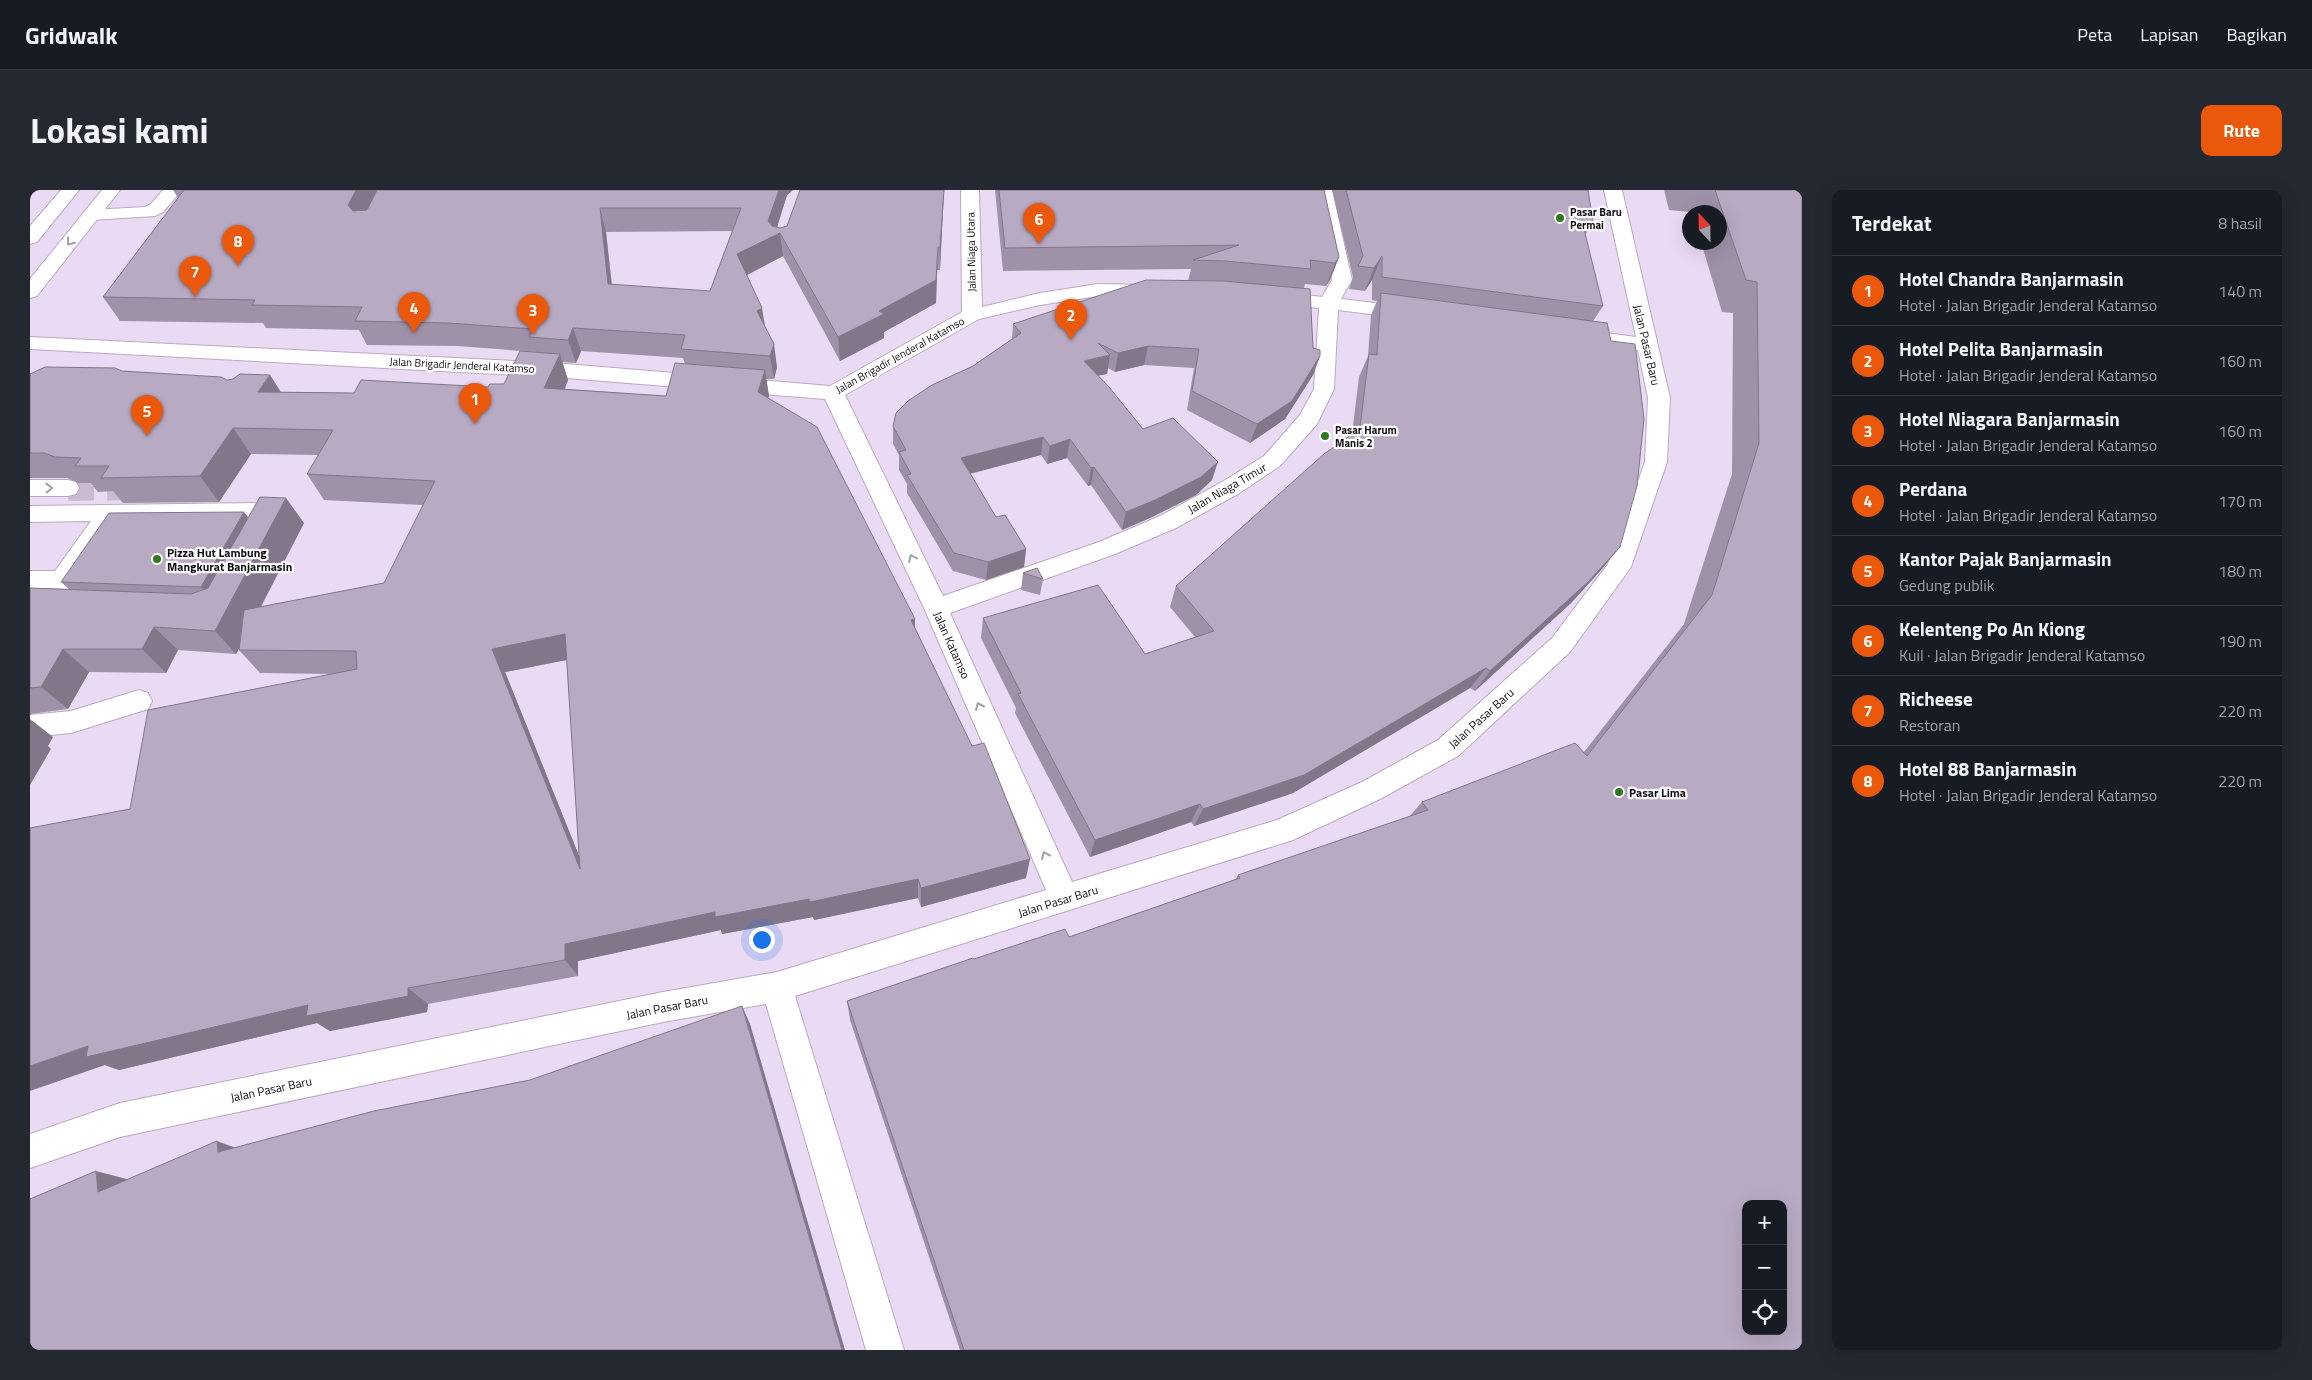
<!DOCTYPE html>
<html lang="id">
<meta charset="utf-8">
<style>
body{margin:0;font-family:"Titillium Web",sans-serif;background:#242831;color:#f1f3f6}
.controls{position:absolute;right:15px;bottom:15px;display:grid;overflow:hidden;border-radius:10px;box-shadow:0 5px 20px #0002}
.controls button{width:45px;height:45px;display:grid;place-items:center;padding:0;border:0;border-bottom:1px solid #363941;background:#171b24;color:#f1f3f6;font:25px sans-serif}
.compass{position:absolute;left:1652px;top:15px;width:45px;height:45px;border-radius:50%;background:#171b24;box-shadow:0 5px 20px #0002;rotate:338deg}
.you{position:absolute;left:731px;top:749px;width:18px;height:18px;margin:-12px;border:4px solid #fff;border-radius:50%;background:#1a73e8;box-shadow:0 0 0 8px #1a73e833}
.badge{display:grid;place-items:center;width:32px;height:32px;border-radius:50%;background:#ea580c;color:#fff;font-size:16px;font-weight:700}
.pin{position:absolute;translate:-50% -41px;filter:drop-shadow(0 1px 2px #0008)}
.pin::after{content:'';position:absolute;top:26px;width:18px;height:15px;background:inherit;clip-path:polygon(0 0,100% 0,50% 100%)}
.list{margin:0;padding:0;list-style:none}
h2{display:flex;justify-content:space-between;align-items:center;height:65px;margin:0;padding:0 20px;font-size:21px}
h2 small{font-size:16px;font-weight:400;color:#9ea1a6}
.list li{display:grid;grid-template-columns:32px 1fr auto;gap:15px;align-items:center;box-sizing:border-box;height:70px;padding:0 20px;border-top:1px solid #363941}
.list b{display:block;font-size:19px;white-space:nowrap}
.list p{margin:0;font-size:16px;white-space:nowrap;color:#9ea1a6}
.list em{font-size:16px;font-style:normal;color:#9ea1a6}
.icon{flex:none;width:28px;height:28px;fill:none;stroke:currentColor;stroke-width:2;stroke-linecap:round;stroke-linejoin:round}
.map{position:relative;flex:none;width:1772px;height:1160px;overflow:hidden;border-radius:10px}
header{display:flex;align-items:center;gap:30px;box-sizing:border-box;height:70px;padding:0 25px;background:#171b24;border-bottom:1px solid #363941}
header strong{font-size:24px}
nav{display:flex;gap:28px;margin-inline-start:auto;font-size:18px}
.intro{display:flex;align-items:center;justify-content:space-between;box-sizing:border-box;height:120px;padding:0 30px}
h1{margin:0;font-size:35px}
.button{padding:12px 22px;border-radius:10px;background:#ea580c;color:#fff;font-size:18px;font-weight:700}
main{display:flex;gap:30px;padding:0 30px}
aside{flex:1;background:#171b24;border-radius:10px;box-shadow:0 5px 20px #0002}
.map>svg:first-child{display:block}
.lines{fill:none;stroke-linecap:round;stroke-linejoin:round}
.minor-tunnel{stroke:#cabbd3;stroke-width:26;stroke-dasharray:26 13;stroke-linecap:butt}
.minor-casing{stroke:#b9aac3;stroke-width:2}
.highway-casing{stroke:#b9aac3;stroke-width:2}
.minor{fill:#fff;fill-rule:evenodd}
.highway{fill:#fff;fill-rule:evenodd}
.wall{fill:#9f92a8;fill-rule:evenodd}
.shaded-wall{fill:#827788}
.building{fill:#b9aac3;stroke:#827788;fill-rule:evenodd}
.oneway{stroke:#a19fa2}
.poi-dot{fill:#30791f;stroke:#fff;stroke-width:2}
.labels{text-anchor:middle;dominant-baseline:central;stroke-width:4.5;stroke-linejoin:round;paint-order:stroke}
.far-poi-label{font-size:11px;font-weight:bold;fill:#130e16;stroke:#fff;text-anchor:start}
.far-street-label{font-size:11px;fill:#130e16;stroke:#fff}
.street-label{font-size:12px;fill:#130e16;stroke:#fff}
.poi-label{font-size:12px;font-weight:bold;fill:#130e16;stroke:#fff;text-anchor:start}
</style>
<header>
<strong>Gridwalk</strong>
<nav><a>Peta</a><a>Lapisan</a><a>Bagikan</a></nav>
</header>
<div class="intro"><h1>Lokasi kami</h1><a class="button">Rute</a></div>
<main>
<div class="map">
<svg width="1772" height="1160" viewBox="0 0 1772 1160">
<rect width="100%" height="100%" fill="#eadaf4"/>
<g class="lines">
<path class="minor-tunnel" d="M38,298L101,297"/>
<g class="minor-casing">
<path id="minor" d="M133,0H152L133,22L125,26L61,30L55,29L52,25L55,21L61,20L115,17L121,14Z
M931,0H949L952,117L1010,103L1068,94L1121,95L1128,97L1131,101L1128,105L1121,107L1068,106L1010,115L949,129L815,205L913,406L1069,352L1130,326L1192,292L1234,266L1270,225L1284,199L1289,118L1244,113L1237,111L1234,107L1237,103L1244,101L1292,107L1302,90L1284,0H1302L1322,90L1311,109L1380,117L1387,119L1390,123L1387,127L1380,129L1308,120L1304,199L1287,234L1250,276L1208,304L1146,338L1085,364L920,423L1042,692L1247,630L1332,592L1408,550L1522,448L1578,374L1615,272L1618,208L1608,160L1544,151L1537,149L1534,145L1537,141L1544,139L1606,147L1574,0H1592L1640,208L1637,272L1601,377L1540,462L1428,566L1352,608L1263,650L765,806L874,1160H836L736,814L633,832L90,947L0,978V944L90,913L633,802L747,782L1016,700L894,418L795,209L524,187L0,159V147L524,173L800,196L932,122Z
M0,290H38L46,292L49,298L46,304L38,306H0Z
M234,313L246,317L250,323L249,327L197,421L182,426L17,420L8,418L5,411L12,399H0V381H25L61,331L0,332V316ZM224,329L179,407L36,402L86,330Z
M109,500L118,503L122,511L118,519L41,543L0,547V525L41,521Z"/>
</g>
<g class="highway-casing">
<path id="highway" d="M31,0H49L7,52L0,54V36Z
M72,0H90L7,106L0,108V89Z"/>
</g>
<use href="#minor" class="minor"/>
<use href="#highway" class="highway"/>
</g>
<path class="wall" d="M143,0H763L757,5L747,38H750L914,0L910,80H907L906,113L854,142V148L810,171L753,66L717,85L735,136L747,177L744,189H736L739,206L738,208L885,437L996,688L891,717L888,708L784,730L783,727L692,744L691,740L548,771V786L398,814L397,822L300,841L287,833L89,880L75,875L100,619L303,484L230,483L209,460V458L206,464L148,460L136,483L59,482L38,519L0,524V398L39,399L31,392L218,328L274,333L231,417L354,393L393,315L294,310L277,284L288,265L221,264L189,312L93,313L83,301L68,302L61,293H48L38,288H0V184L92,181L197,190L240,185L251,202L324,203L458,197L474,194L505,162L428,156L337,155L329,140L236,138L233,133L90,131L73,107L148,8ZM702,41L680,101L582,95L576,42ZM551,161L653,168L655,174L636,206L535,199L538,190L532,172L546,173ZM537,470L549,666L475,482Z
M965,0H1294L1309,67L1300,90L1296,96L1275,94L1274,98L1283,158L1290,166L1283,185L1255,229L1220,253L1157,220L1164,178L1114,175L1085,182L1078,178L1077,184L1068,185L1113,239L1182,290L1166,305L1120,328L1092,340L1061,295L1058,296L1037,268L1017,274L1011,265L940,284L966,327L996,359L994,377L956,390L923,381L877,303V294L869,280V265L863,254V236L943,176L982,149L983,134L1158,91L1161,79L973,81Z
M1302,0H1558L1563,32L1555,45L1573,116L1563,131L1572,379L1541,413L1445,501L1440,498L1263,603L1164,636L1161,632L1060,667L985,523L986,518L951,448L953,428L1115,464L1165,447L1140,417L1146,396L1322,244L1329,187L1338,166L1341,125L1347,111L1342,110V90L1335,101L1319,99L1323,87Z
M1634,0H1772V1160H930L820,830L817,811L944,769L1039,747L1206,689L1208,685L1379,627L1392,612L1554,562L1654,434L1702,284L1703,123L1692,122L1671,52H1690V22H1661L1639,20Z
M993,383L1013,389L1010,405L991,400Z"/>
<path class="shaded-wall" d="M326,0H348L329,38L318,15Z
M749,0H763L757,5L744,46L750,43L753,66L711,88L707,64L738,31Z
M914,0L910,80V57Z
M570,18L576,42L584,118L578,94Z
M908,57L906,113L854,142V148L810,171L808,147L849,121Z
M1352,66L1342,90L1335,101L1344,78Z
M1309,67L1300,90L1296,96L1305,73Z
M732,118L736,142L727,121Z
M543,138L551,161L546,173L538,150Z
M744,154L747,177L744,189L740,166Z
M1118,156L1114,175L1085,182L1088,163Z
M530,164L538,190L524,224L514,198Z
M1080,165L1077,184L1051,189L1054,171Z
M1290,166L1283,185L1255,229L1220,253L1227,234Z
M735,180L739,206L732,228L728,202Z
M240,185L256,211L228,202Z
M203,238L221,264L189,312L170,286Z
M1013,247L1011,265L930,286L931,268Z
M1040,249L1037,268L1017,274L1020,256Z
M1188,272L1182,290L1166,305L1120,328L1092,340L1096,322Z
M1064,277L1061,295L1058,296L1061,278Z
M256,308L274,333L206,464L185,441Z
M214,322L221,331L178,405L171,397Z
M1590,357L1572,379L1541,413L1445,501L1460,481Z
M996,359L994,377L956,390L958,372Z
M885,429V452L881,430Z
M124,437L148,460L136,483L112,459Z
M535,444L546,468L475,482L562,698L550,679L462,459Z
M33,459L59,482L38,519L11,497Z
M1456,478L1440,498L1263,603L1164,636L1173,619Z
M0,529L23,547L18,556L21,559L0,595Z
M1170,614L1161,632L1060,667L1065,650Z
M1000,669L996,688L891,717V698Z
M888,689V708L784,730L783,727L692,744L691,740L548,771V786L535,770V754L685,722Z
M378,798L398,814L397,822L300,841L287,833L89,880L75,875L0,901V876L58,856L278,815Z
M712,816L720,834L815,1160H812Z
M187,951L222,964L188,962Z
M66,981L108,992L68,1002Z"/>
<path class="building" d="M154,0H326L318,15L323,21L337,20L347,0H749L738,31L742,36L750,38L757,36L770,0H914L910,57H908L906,90L849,121L854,124L808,147L750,43L707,64L732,118L727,121L744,154L740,166L651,159L655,145L543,138L538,150L499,147L503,139L418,133L325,131L332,117L222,115L225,110L73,107ZM570,18H711L680,101L578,94Z
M969,0H1294L1309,67L1305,73L1280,70L1281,79L1195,71L1163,70L1209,55L975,58Z
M1316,0H1558L1563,32L1552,31L1573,116L1352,87V66L1344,78L1328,76L1333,66Z
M1685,0H1772V1160H934L817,811L943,768L944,769L1035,739L1039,747L1210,688L1208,685L1398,620L1392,612L1545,553L1557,566L1682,405L1729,253L1727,92L1716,90ZM1716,1014H1753V1141H1716Z
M1116,90L1194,91L1280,99L1283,158L1290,160V166L1262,211L1227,234L1162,201L1169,159L1118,156L1088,163L1068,153L1080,165L1054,171L1079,197L1113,239L1143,228L1188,272L1171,287L1125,310L1096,322L1064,277L1061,278L1040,249L1020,256L1013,247L931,268L966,327L975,325L996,359L958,372L924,363L877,285L881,284L869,262L876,260L863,236L866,223L878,211L902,195L943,176L991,143L983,134Z
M1351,103L1577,133L1581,151L1605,154L1614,229L1607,296L1590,357L1558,392L1460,481L1456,478L1274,585L1173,619L1170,614L1065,650L988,504L991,503L953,428L1068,395L1115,464L1184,441L1146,396L1294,264L1332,237H1330L1339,164L1347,165Z
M490,161L530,164L514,198L636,206L645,173L735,180L728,202L787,237L885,429L881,430L942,556L954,553L1000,669L891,698L888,689L780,712L779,709L685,727V722L535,754V770L378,798V806L276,826L278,815L56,867L58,856L0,876V638L100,619L118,520L327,479L326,461L209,460L214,420L354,393L405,291L277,284L303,240L203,238L170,286L71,288L79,276H45L51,268L25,267L14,263H0V184L15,177L85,178L92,181L191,187L197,190L203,189L210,184L240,185L228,202L324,203L331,190L458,197L460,194H474ZM535,444L550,679L462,459Z
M230,307L256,308L185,441L124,437L112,459H33L11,497L0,498V398L161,404L178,398Z
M214,322L171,397L31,392L79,323Z
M1007,378L1013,389L993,383Z
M712,816L812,1160H0V1009L66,981L68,1002L187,951L188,962L344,921L500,890Z"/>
<defs><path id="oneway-chevron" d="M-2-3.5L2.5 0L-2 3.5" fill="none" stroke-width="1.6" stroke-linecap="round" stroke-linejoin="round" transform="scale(1.25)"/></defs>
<g class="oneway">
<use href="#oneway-chevron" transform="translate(40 52) rotate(129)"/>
<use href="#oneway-chevron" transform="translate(19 298) rotate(-1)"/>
<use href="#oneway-chevron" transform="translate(882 368) rotate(-115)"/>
<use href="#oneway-chevron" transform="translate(949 516) rotate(-114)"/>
<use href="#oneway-chevron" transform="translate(1015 665) rotate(-114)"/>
</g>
<g class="poi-dot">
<circle cx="1530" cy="28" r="5"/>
<circle cx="1295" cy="246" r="5"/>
<circle cx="127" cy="369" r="5"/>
<circle cx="1589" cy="602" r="5"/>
</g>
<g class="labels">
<g class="far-poi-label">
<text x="1540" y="22">Pasar Baru<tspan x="1540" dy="13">Permai</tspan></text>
<text x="1305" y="240">Pasar Harum<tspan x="1305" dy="13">Manis 2</tspan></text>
</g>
<g class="far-street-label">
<text transform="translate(941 62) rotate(-91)">Jalan Niaga Utara</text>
<text transform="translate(870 165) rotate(-29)">Jalan Brigadir Jenderal Katamso</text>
<text transform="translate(432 175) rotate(3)">Jalan Brigadir Jenderal Katamso</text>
</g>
<g class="street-label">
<text transform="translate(1617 155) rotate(77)">Jalan Pasar Baru</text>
<text transform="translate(1197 298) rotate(-30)">Jalan Niaga Timur</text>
<text transform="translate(922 455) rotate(66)">Jalan Katamso</text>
<text transform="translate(1451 528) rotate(-42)">Jalan Pasar Baru</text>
<text transform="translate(1028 711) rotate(-17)">Jalan Pasar Baru</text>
<text transform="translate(637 817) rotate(-11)">Jalan Pasar Baru</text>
<text transform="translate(241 899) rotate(-12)">Jalan Pasar Baru</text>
</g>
<g class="poi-label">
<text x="137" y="362">Pizza Hut Lambung<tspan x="137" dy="14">Mangkurat Banjarmasin</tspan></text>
<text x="1599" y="602">Pasar Lima</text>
</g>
</g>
</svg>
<div class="controls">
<button>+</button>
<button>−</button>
<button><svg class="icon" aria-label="locate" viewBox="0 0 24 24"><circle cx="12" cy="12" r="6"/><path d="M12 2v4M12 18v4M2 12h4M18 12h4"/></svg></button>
</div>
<svg class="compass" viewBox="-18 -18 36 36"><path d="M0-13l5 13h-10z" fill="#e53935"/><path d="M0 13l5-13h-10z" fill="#9ea1a6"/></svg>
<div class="you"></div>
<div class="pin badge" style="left:445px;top:234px">1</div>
<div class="pin badge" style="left:1041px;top:150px">2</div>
<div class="pin badge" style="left:503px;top:145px">3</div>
<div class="pin badge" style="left:384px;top:143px">4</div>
<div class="pin badge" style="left:117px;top:246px">5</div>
<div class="pin badge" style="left:1009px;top:54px">6</div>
<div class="pin badge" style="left:165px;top:107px">7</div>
<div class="pin badge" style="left:208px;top:76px">8</div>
</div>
<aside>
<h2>Terdekat<small>8 hasil</small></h2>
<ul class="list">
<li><span class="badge">1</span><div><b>Hotel Chandra Banjarmasin</b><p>Hotel · Jalan Brigadir Jenderal Katamso</p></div><em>140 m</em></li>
<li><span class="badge">2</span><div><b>Hotel Pelita Banjarmasin</b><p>Hotel · Jalan Brigadir Jenderal Katamso</p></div><em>160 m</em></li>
<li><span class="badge">3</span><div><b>Hotel Niagara Banjarmasin</b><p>Hotel · Jalan Brigadir Jenderal Katamso</p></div><em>160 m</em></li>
<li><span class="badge">4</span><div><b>Perdana</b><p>Hotel · Jalan Brigadir Jenderal Katamso</p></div><em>170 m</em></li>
<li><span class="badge">5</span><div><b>Kantor Pajak Banjarmasin</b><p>Gedung publik</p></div><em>180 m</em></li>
<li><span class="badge">6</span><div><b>Kelenteng Po An Kiong</b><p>Kuil · Jalan Brigadir Jenderal Katamso</p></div><em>190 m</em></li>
<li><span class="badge">7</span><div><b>Richeese</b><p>Restoran</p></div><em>220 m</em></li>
<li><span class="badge">8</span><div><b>Hotel 88 Banjarmasin</b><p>Hotel · Jalan Brigadir Jenderal Katamso</p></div><em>220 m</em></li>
</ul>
</aside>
</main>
